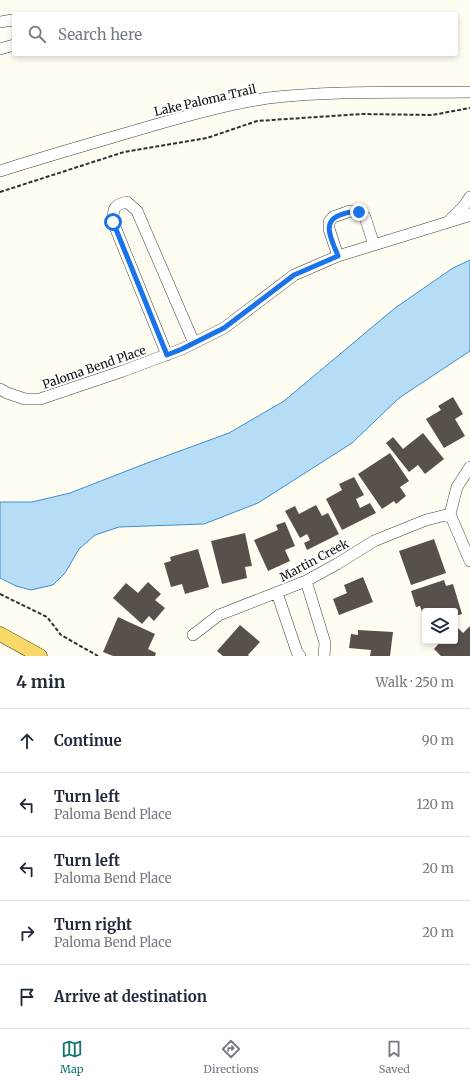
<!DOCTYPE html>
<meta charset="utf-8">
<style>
body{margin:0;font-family:Merriweather,serif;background:#f2f2f3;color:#1f2937}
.controls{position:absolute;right:12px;bottom:12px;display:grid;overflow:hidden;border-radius:4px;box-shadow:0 2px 6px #0003}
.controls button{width:36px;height:36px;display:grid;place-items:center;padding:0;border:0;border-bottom:1px solid #e0e1e3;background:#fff;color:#1f2937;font:20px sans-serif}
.stop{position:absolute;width:12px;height:12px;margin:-9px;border:3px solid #1a73e8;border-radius:50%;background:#fff}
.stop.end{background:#1a73e8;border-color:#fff;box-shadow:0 1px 4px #0008}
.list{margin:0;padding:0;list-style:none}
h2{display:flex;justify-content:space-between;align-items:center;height:52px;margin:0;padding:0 16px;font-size:17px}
h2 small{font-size:13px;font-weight:400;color:#747a83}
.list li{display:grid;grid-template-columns:26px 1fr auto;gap:12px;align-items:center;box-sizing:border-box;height:64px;padding:0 16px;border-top:1px solid #e0e1e3}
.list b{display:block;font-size:15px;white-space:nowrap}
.list p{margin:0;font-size:13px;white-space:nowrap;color:#747a83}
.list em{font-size:13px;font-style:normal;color:#747a83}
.icon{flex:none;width:22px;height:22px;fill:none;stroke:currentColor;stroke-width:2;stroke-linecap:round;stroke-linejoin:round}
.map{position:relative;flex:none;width:470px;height:656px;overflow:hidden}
.search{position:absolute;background:#fff;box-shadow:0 2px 6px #0003;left:12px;right:12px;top:12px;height:44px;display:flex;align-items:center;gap:10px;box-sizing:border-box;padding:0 14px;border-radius:4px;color:#747a83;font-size:15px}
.sheet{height:372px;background:#fff}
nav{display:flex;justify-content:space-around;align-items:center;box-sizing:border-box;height:56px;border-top:1px solid #e0e1e3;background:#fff;font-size:11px;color:#747a83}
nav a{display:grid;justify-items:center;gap:2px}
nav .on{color:#0f766e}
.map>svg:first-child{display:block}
.water{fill:#b6dcf6;stroke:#3d8fcd}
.building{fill:#58504b}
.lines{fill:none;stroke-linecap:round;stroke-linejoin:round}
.minor-casing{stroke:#424242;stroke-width:12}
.major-casing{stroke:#202020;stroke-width:15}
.path{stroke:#313131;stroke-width:2;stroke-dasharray:4 2;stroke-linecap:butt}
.minor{stroke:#fff;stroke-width:11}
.major{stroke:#f8d968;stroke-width:14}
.route{stroke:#1a73e8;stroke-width:5}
.labels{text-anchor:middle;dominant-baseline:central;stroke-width:4;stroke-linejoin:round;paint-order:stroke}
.street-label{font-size:12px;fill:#0f0f0f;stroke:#fff}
</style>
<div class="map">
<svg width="470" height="656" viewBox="0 0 470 656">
<rect width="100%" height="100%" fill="#fffdf1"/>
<path class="water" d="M470,260V351L399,398L352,443L258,503L204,524L119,527L95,535L79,549L65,573L53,585L31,590L16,586L0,578V502H32L70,493L147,463L229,433L284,401L395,308L453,268Z"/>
<path class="building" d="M453,397L463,414L455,419L465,436L444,448L426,419L441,410L438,406Z
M423,433L444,459L425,474L418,465L409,472L386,443L393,437L403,449Z
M390,453L409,481L400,487L406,496L396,504L394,501L382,509L358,474Z
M354,477L364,495L356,499L360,508L370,503L376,513L342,530L326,499L342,490L339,484Z
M316,505L322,516L328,513L339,534L307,550L304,543L310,540L307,534L300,538L285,511L295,506L299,514Z
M285,522L295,546L285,550L290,561L268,571L254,540L278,530L276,525Z
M245,533L252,566L245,567L247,578L222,584L211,541Z
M434,539L446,573L411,585L399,551Z
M198,549L209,587L185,594L182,584L171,587L164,563L171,561L170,557Z
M363,577L373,602L339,615L333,599L347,593L344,585Z
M444,580L446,586L453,584L462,614L455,616V611H425V620L420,606L416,607L411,591Z
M148,582L161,594L155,600L165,608L154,621L149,616L142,624L113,598L126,583L138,593Z
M118,617L155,634L148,649L156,653L155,656H113L103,652Z
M240,625L260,642L248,655L249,656H223L217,651Z
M456,626L463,633L470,626V656H441L434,649L441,641H455Z
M358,630L393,632L390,656H370L371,650L349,648L351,634L358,635Z"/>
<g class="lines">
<g class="minor-casing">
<path id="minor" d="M0,22L12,20L14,21
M0,49L14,45
M0,171C50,155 100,141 151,126C189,115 228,104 268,98C335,90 403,93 470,92
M449,221L464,206L470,197
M338,256L329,229V222L333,217L350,211L359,212L365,217L374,245
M167,355L113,222C113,209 113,205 127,202L137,211L194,343
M0,389L7,393L25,399H40L123,371L182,349L224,328L294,275L338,256L468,216L470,214
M450,514L457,487L470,467
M450,514L470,561
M306,581L325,643L324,656
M277,593L297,652L300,656
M193,635L219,615L306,581L337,564L374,541L426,520L450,514"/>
</g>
<g class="major-casing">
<path id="major" d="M0,634L40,656"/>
</g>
<path class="path" d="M0,192L124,152L207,138L257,121L362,114L432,115L470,108
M0,594L47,617L61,635L98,656"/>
<use href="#minor" class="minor"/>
<use href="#major" class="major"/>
</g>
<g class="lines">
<path class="route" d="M113,222L167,355L182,349L224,328L294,275L338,256C333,242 320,222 340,215C347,212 352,211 359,212"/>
</g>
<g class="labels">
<g class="street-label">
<text transform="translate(205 100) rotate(-13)">Lake Paloma Trail</text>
<text transform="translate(94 367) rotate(-19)">Paloma Bend Place</text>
<text transform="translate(314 560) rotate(-28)">Martin Creek</text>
</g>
</g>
</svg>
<div class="controls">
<button><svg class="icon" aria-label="layers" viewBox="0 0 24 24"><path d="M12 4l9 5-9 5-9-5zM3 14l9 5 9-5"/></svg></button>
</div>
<div class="stop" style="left:113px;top:222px"></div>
<div class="stop end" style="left:359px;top:212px"></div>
<div class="search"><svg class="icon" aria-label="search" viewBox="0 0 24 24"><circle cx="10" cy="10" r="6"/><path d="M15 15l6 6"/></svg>Search here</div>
</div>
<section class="sheet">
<h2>4 min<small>Walk · 250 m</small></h2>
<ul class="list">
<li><svg class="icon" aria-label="ahead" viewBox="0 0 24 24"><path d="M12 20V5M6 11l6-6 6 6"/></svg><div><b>Continue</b></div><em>90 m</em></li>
<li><svg class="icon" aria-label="left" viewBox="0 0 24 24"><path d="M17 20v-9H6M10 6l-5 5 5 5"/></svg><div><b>Turn left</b><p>Paloma Bend Place</p></div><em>120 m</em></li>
<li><svg class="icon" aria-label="left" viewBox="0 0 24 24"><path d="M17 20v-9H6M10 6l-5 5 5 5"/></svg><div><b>Turn left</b><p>Paloma Bend Place</p></div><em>20 m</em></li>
<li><svg class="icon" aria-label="right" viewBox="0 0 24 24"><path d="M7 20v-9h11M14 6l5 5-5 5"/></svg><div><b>Turn right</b><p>Paloma Bend Place</p></div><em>20 m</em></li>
<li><svg class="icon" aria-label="arrive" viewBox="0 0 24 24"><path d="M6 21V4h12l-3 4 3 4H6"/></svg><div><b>Arrive at destination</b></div></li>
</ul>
</section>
<nav>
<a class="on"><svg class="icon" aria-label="map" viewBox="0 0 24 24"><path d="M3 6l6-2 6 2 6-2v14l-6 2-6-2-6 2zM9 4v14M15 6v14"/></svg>Map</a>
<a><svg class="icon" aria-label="directions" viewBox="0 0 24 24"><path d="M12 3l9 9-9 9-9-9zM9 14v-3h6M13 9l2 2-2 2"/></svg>Directions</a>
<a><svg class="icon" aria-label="saved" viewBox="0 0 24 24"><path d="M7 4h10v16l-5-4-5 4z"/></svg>Saved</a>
</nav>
